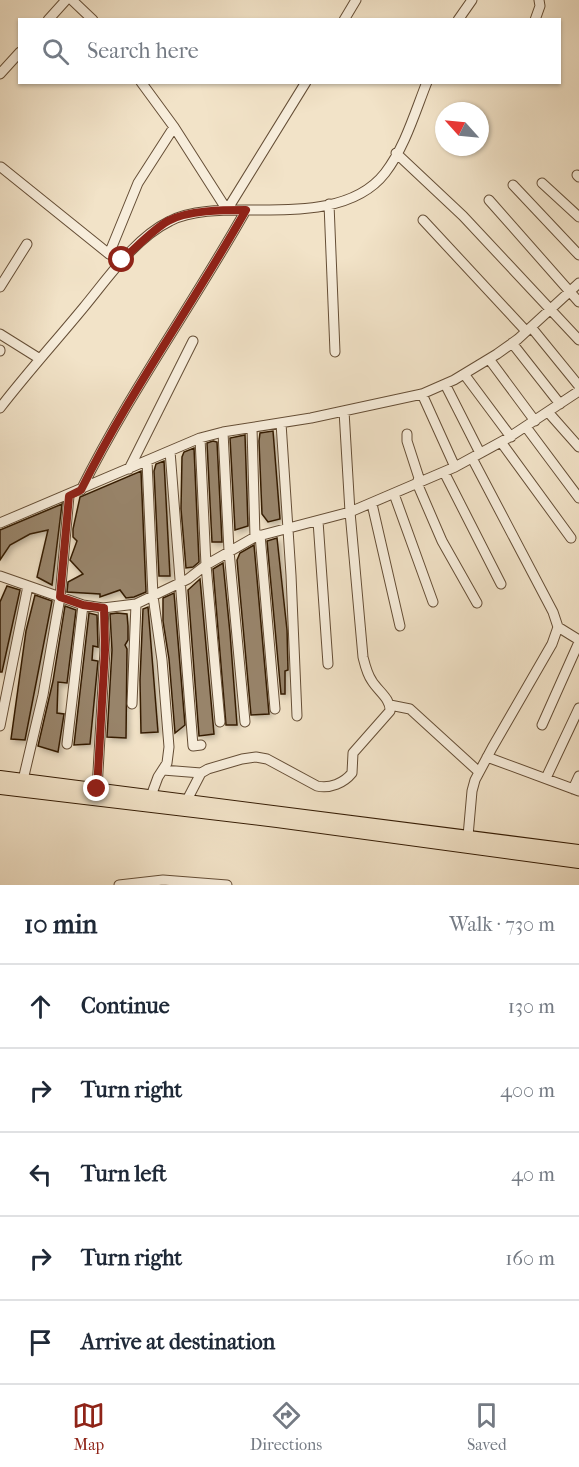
<!DOCTYPE html>
<meta charset="utf-8">
<style>
body{margin:0;font-family:"IM FELL French Canon",serif;background:#f6f6f7;color:#1f2937}
.compass{position:absolute;left:435px;top:102px;width:54px;height:54px;border-radius:50%;background:#fff;box-shadow:0 2px 4px #0004;rotate:297deg}
.stop{position:absolute;width:18px;height:18px;margin:-14px;border:4px solid #8f2418;border-radius:50%;background:#fff}
.stop.end{background:#8f2418;border-color:#fff;box-shadow:0 2px 6px #0008}
.list{margin:0;padding:0;list-style:none}
h2{display:flex;justify-content:space-between;align-items:center;height:78px;margin:0;padding:0 24px;font-size:26px}
h2 small{font-size:20px;font-weight:400;color:#747a83}
.list li{display:grid;grid-template-columns:39px 1fr auto;gap:18px;align-items:center;box-sizing:border-box;height:84px;padding:0 24px;border-top:2px solid #e0e1e3}
.list b{display:block;font-size:22px;white-space:nowrap}
.list em{font-size:20px;font-style:normal;color:#747a83}
.icon{flex:none;width:33px;height:33px;fill:none;stroke:currentColor;stroke-width:2;stroke-linecap:round;stroke-linejoin:round}
.map{position:relative;flex:none;width:579px;height:885px;overflow:hidden}
.search{position:absolute;background:#fff;box-shadow:0 2px 4px #0004;left:18px;right:18px;top:18px;height:66px;display:flex;align-items:center;gap:15px;box-sizing:border-box;padding:0 21px;border-radius:0px;color:#747a83;font-size:22px}
.sheet{height:498px;background:#fff}
nav{display:flex;justify-content:space-around;align-items:center;box-sizing:border-box;height:84px;border-top:2px solid #e0e1e3;background:#fff;font-size:16px;color:#747a83}
nav a{display:grid;justify-items:center;gap:3px}
nav .on{color:#8f2418}
.map>svg:first-child{display:block}
.building{fill:#98846a;stroke:#361d05;stroke-width:1.5;filter:url(#shadow)}
.lines{fill:none;stroke-linecap:round;stroke-linejoin:round}
.minor-casing{stroke:#654e36;stroke-width:11}
.major-casing{stroke:#361d05;stroke-width:14}
.minor{stroke:#f7eddb;stroke-width:9}
.major{stroke:#f2e3c8;stroke-width:12}
.route{stroke:#8f2418;stroke-width:8}
</style>
<div class="map">
<svg width="579" height="885" viewBox="0 0 579 885">
<defs>
<filter id="shadow"><feDropShadow dx="2.5" dy="2.5" stdDeviation="3" flood-color="#0004"/></filter>
</defs>
<rect width="100%" height="100%" fill="#f2e3c8"/>
<filter id="stains"><feTurbulence type="fractalNoise" baseFrequency=".00333" numOctaves="4"/><feColorMatrix values="0 0 0 0 .2 0 0 0 0 .09 0 0 0 0 .02 0 0 0 .5 -.17"/></filter>
<radialGradient id="worn" r=".72"><stop offset=".6" stop-color="#630" stop-opacity="0"/><stop offset="1" stop-color="#630" stop-opacity=".3"/></radialGradient>
<path class="building" d="M273,431L280,519L268,522L262,514L259,441L260,433Z
M245,435L248,526L235,530L230,438Z
M213,441L217,442L222,542H212L207,443Z
M194,448L199,562L193,567L186,568L181,509L182,457L184,452Z
M164,461L170,576H159L154,471L156,464Z
M141,471L146,592L134,597L126,598L120,590L100,597V594L67,592L68,582L83,574L70,560L77,541L73,537V529L80,497Z
M62,504L52,585L37,577L48,530L30,534L10,545L0,560V530Z
M277,538L287,630L288,670L285,671V694H281L267,541Z
M254,545L269,714L251,715L237,560L240,553Z
M223,563L230,633L237,725H226L213,569Z
M200,579L214,734L199,736L188,590Z
M7,586L20,590L2,672H0V602Z
M174,593L185,725L175,733L169,659L163,621V598Z
M35,595L52,601L25,740L11,739L26,631Z
M65,606L76,610L67,683L58,682L57,713L64,714L58,752L38,746L53,681Z
M148,607L158,732L141,733L140,680L143,609Z
M89,613L97,615L98,647L93,646L92,660L98,661L90,744L74,745Z
M117,613L127,614L128,626V640L125,645L127,649L126,738L107,737L112,650L110,614Z"/>
<g class="lines">
<g class="minor-casing">
<path id="minor" d="M72,0L93,20
M48,20L66,0
M344,20L356,0
M458,20L472,0
M535,20L540,6L539,0
M0,74L20,52
M141,82L174,127L227,210L306,82
M396,153L463,216L579,340
M1,167L109,254L122,260
M577,175L579,177
M542,183L579,217
M513,185L579,255
M489,200L579,302
M329,204L335,352
M423,220L526,331
M109,254L138,183L174,127
M0,287L27,244
M531,327L579,386
M0,334L40,359
M512,343L560,404
M0,351V350
M489,359L535,421
M464,374L511,437
M445,384L480,453
M422,394L455,467
M0,408C27,373 56,341 84,307C108,278 135,238 170,221C191,210 222,210 246,210C291,210 354,213 385,173C405,147 415,112 427,82
M548,412L579,447
M281,423L291,575L297,716
M526,427L579,498
M252,428L255,537
M223,432L229,551L245,722
M407,434V441L419,478L417,483L442,541L477,603
M200,438L206,565L220,722
M501,442L571,538
M170,451L193,746L201,745
M147,461L153,596L162,660L169,747L167,763L158,777L151,796
M129,469L193,341
M444,472L501,584
M81,490C129,393 193,304 246,210
M394,494L433,602
M372,504L400,626
M318,521L328,664
M0,523L200,438L223,432L311,418L422,394L454,380L497,354L518,339L579,283
M260,535L275,709
M0,576L83,605L103,608L136,604L188,579L206,565L255,537L350,512L455,467L508,438L579,391
M558,627L579,640
M132,704L136,604
M390,705L410,709L479,772
M542,725L579,642
M0,726L28,586
M67,744L83,605
M487,757L579,791
M163,770L201,773
M546,778L579,708
M23,780L43,695L60,597L69,496
M97,789L105,650L103,608
M573,789L579,776
M187,800L201,773L208,769L242,759L256,757L267,759L317,786C330,789 344,783 352,773L353,753L390,711C391,699 378,691 372,681C367,674 365,665 363,657L350,512L344,411
M468,836L472,791L475,780L492,748L552,644L558,627L553,612L472,458
M119,885L163,880L227,885"/>
</g>
<g class="major-casing">
<path id="major" d="M0,777L579,851
M0,788L277,821L579,862"/>
</g>
<use href="#minor" class="minor"/>
<use href="#major" class="major"/>
</g>
<g class="lines">
<path class="route" d="M97,789L105,650L104,608L83,605L60,597L69,496L81,490C129,393 193,304 246,210C224,210 188,210 168,221C151,231 137,247 122,260"/>
</g>
<rect width="100%" height="100%" filter="url(#stains)"/>
<rect width="100%" height="100%" fill="url(#worn)"/>
</svg>
<svg class="compass" viewBox="-18 -18 36 36"><path d="M0-13l5 13h-10z" fill="#e53935"/><path d="M0 13l5-13h-10z" fill="#747a83"/></svg>
<div class="stop" style="left:122px;top:260px"></div>
<div class="stop end" style="left:97px;top:789px"></div>
<div class="search"><svg class="icon" aria-label="search" viewBox="0 0 24 24"><circle cx="10" cy="10" r="6"/><path d="M15 15l6 6"/></svg>Search here</div>
</div>
<section class="sheet">
<h2>10 min<small>Walk · 730 m</small></h2>
<ul class="list">
<li><svg class="icon" aria-label="ahead" viewBox="0 0 24 24"><path d="M12 20V5M6 11l6-6 6 6"/></svg><div><b>Continue</b></div><em>130 m</em></li>
<li><svg class="icon" aria-label="right" viewBox="0 0 24 24"><path d="M7 20v-9h11M14 6l5 5-5 5"/></svg><div><b>Turn right</b></div><em>400 m</em></li>
<li><svg class="icon" aria-label="left" viewBox="0 0 24 24"><path d="M17 20v-9H6M10 6l-5 5 5 5"/></svg><div><b>Turn left</b></div><em>40 m</em></li>
<li><svg class="icon" aria-label="right" viewBox="0 0 24 24"><path d="M7 20v-9h11M14 6l5 5-5 5"/></svg><div><b>Turn right</b></div><em>160 m</em></li>
<li><svg class="icon" aria-label="arrive" viewBox="0 0 24 24"><path d="M6 21V4h12l-3 4 3 4H6"/></svg><div><b>Arrive at destination</b></div></li>
</ul>
</section>
<nav>
<a class="on"><svg class="icon" aria-label="map" viewBox="0 0 24 24"><path d="M3 6l6-2 6 2 6-2v14l-6 2-6-2-6 2zM9 4v14M15 6v14"/></svg>Map</a>
<a><svg class="icon" aria-label="directions" viewBox="0 0 24 24"><path d="M12 3l9 9-9 9-9-9zM9 14v-3h6M13 9l2 2-2 2"/></svg>Directions</a>
<a><svg class="icon" aria-label="saved" viewBox="0 0 24 24"><path d="M7 4h10v16l-5-4-5 4z"/></svg>Saved</a>
</nav>
